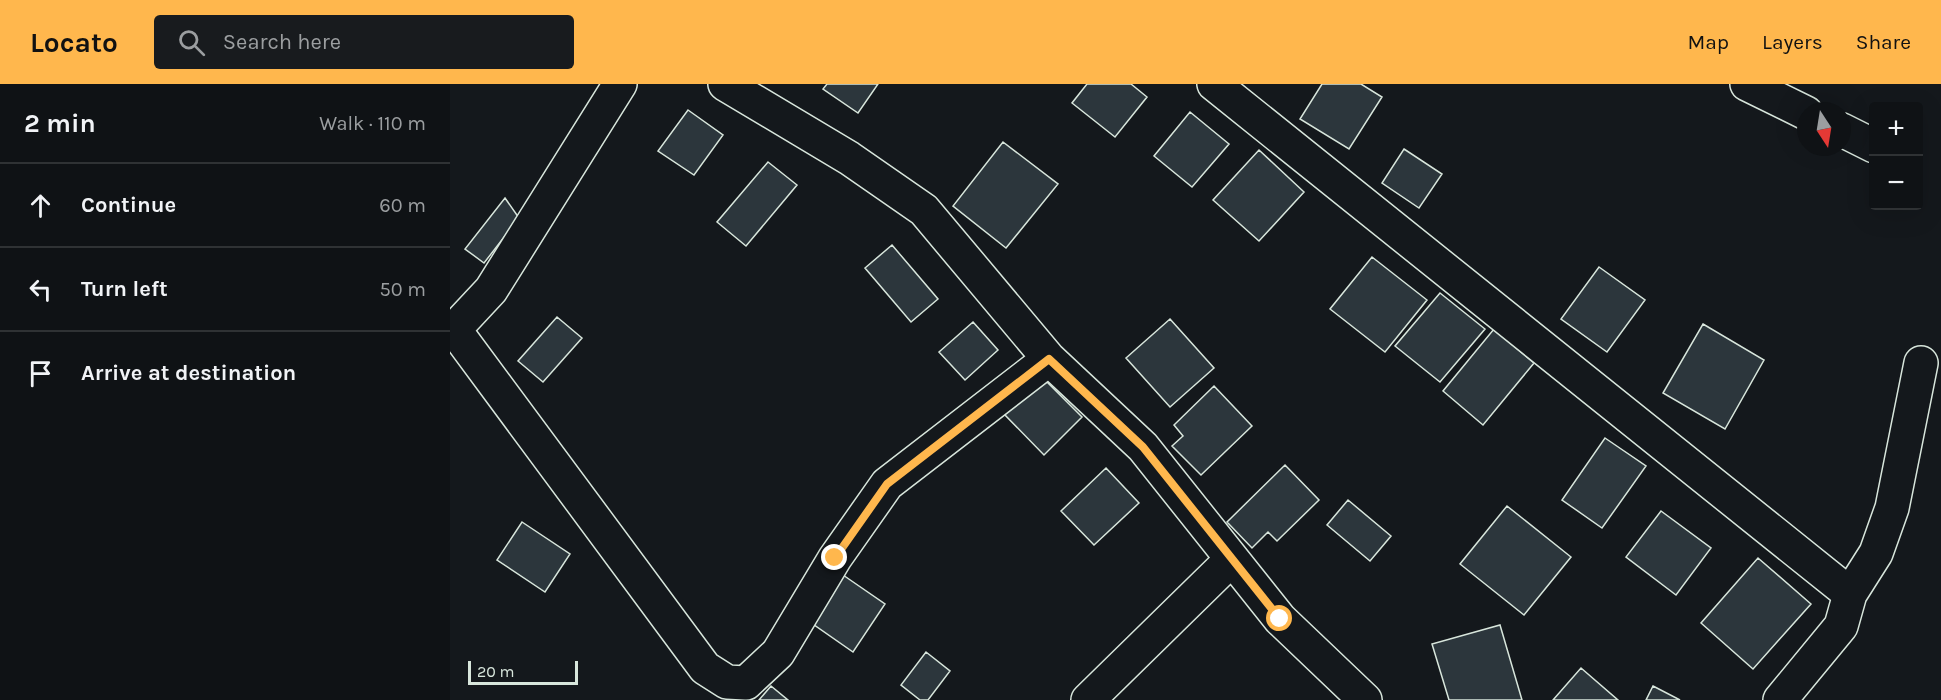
<!DOCTYPE html>
<meta charset="utf-8">
<style>
body{margin:0;font-family:Karla,sans-serif;background:#181b1e;color:#f1f3f6}
.controls{position:absolute;right:18px;top:18px;display:grid;overflow:hidden;border-radius:6px;box-shadow:0 6px 24px #0002}
.controls button{width:54px;height:54px;display:grid;place-items:center;padding:0;border:0;border-bottom:2px solid #2f3234;background:#0f1215;color:#f1f3f6;font:30px sans-serif}
.compass{position:absolute;left:1347px;top:18px;width:54px;height:54px;border-radius:50%;background:#0f1215;box-shadow:0 6px 24px #0002;rotate:168deg}
.scale{position:absolute;left:18px;bottom:15px;width:110px;box-sizing:border-box;padding-left:6px;border:3px solid #d8e6dc;border-top:0;font-size:16px;line-height:21px;white-space:nowrap;color:#d8e6dc;-webkit-text-stroke:4px #14181c;paint-order:stroke}
.stop{position:absolute;width:18px;height:18px;margin:-14px;border:4px solid #ffb74d;border-radius:50%;background:#fff}
.stop.end{background:#ffb74d;border-color:#fff;box-shadow:0 2px 6px #0008}
.list{margin:0;padding:0;list-style:none}
h2{display:flex;justify-content:space-between;align-items:center;height:78px;margin:0;padding:0 24px;font-size:26px}
h2 small{font-size:20px;font-weight:400;color:#9b9ea0}
.list li{display:grid;grid-template-columns:39px 1fr auto;gap:18px;align-items:center;box-sizing:border-box;height:84px;padding:0 24px;border-top:2px solid #2f3234}
.list b{display:block;font-size:22px;white-space:nowrap}
.list em{font-size:20px;font-style:normal;color:#9b9ea0}
.icon{flex:none;width:33px;height:33px;fill:none;stroke:currentColor;stroke-width:2;stroke-linecap:round;stroke-linejoin:round}
.map{position:relative;flex:none;width:1491px;height:616px;overflow:hidden}
header{display:flex;align-items:center;gap:36px;box-sizing:border-box;height:84px;padding:0 30px;background:#ffb74d;color:#111}
header strong{font-size:28px}
nav{display:flex;gap:33px;margin-inline-start:auto;font-size:21px}
.search{width:420px;height:54px;background:#181b1e;display:flex;align-items:center;gap:15px;box-sizing:border-box;padding:0 21px;border-radius:6px;color:#9b9ea0;font-size:22px}
main{display:flex}
aside{flex:1;background:#0f1215}
.map>svg:first-child{display:block}
.building{fill:#2c363c;stroke:#d8e6dc;stroke-width:1.5}
.lines{fill:none;stroke-linecap:round;stroke-linejoin:round}
.street-casing{stroke:#d8e6dc;stroke-width:36}
.street{stroke:#14181c;stroke-width:33}
.route{stroke:#ffb74d;stroke-width:8}
</style>
<header>
<strong>Locato</strong>
<div class="search"><svg class="icon" aria-label="search" viewBox="0 0 24 24"><circle cx="10" cy="10" r="6"/><path d="M15 15l6 6"/></svg>Search here</div>
<nav><a>Map</a><a>Layers</a><a>Share</a></nav>
</header>
<main>
<aside>
<h2>2 min<small>Walk · 110 m</small></h2>
<ul class="list">
<li><svg class="icon" aria-label="ahead" viewBox="0 0 24 24"><path d="M12 20V5M6 11l6-6 6 6"/></svg><div><b>Continue</b></div><em>60 m</em></li>
<li><svg class="icon" aria-label="left" viewBox="0 0 24 24"><path d="M17 20v-9H6M10 6l-5 5 5 5"/></svg><div><b>Turn left</b></div><em>50 m</em></li>
<li><svg class="icon" aria-label="arrive" viewBox="0 0 24 24"><path d="M6 21V4h12l-3 4 3 4H6"/></svg><div><b>Arrive at destination</b></div></li>
</ul>
</aside>
<div class="map">
<svg width="1491" height="616" viewBox="0 0 1491 616">
<rect width="100%" height="100%" fill="#14181c"/>
<path class="building" d="M377,0H428L408,29L373,5Z
M637,0H681L697,13L665,53L622,19Z
M872,0H911L932,13L899,65L850,35Z
M238,26L273,51L244,91L208,67Z
M740,28L779,60L742,103L704,72Z
M553,58L608,100L556,164L503,122Z
M954,65L992,90L969,124L932,99Z
M809,66L854,108L809,157L763,116Z
M318,78L347,101L296,162L267,138Z
M55,114L69,134L34,179L15,165Z
M442,161L488,215L461,238L415,184Z
M922,173L977,216L935,268L880,225Z
M1149,183L1195,216L1157,268L1111,235Z
M990,209L1035,245L990,298L945,262Z
M107,233L132,254L93,298L68,277Z
M720,235L764,284L720,323L676,274Z
M523,238L548,266L515,296L489,268Z
M1253,240L1314,276L1275,345L1213,309Z
M1044,245L1084,279L1033,341L993,307Z
M592,293L632,333L594,371L554,330Z
M764,302L802,342L751,391L722,362L733,352L724,341Z
M1155,354L1196,382L1152,444L1112,416Z
M835,381L869,416L827,457L818,448L802,464L777,438Z
M656,384L689,419L644,461L611,427Z
M898,416L941,452L920,477L877,441Z
M1057,422L1121,473L1074,531L1010,480Z
M1211,427L1261,464L1226,511L1176,473Z
M72,438L120,470L95,508L47,476Z
M1308,474L1361,520L1303,585L1251,539Z
M393,491L435,520L403,568L360,538Z
M1050,541L1072,616H999L982,560Z
M476,568L500,587L478,616H470L451,601Z
M1131,584L1168,616H1103Z
M321,602L338,616H309Z
M1203,602L1230,616H1196Z"/>
<g class="lines">
<g class="street-casing">
<path id="street" d="M275,0L399,74L474,126L599,275L693,363L830,535L915,616
M764,0L1400,510
M1297,0L1356,29
M1392,46L1424,62
M4,245L255,584L277,598L296,599L328,569L385,474L437,400L599,275
M0,250L41,206L170,0
M638,616L782,475
M1330,616L1391,542L1400,510L1426,469L1442,424L1471,279"/>
</g>
<use href="#street" class="street"/>
</g>
<g class="lines">
<path class="route" d="M385,474L437,400L599,275L693,363L830,535"/>
</g>
</svg>
<div class="controls">
<button>+</button>
<button>−</button>
</div>
<svg class="compass" viewBox="-18 -18 36 36"><path d="M0-13l5 13h-10z" fill="#e53935"/><path d="M0 13l5-13h-10z" fill="#9b9ea0"/></svg>
<div class="scale">20 m</div>
<div class="stop" style="left:830px;top:535px"></div>
<div class="stop end" style="left:385px;top:474px"></div>
</div>
</main>
